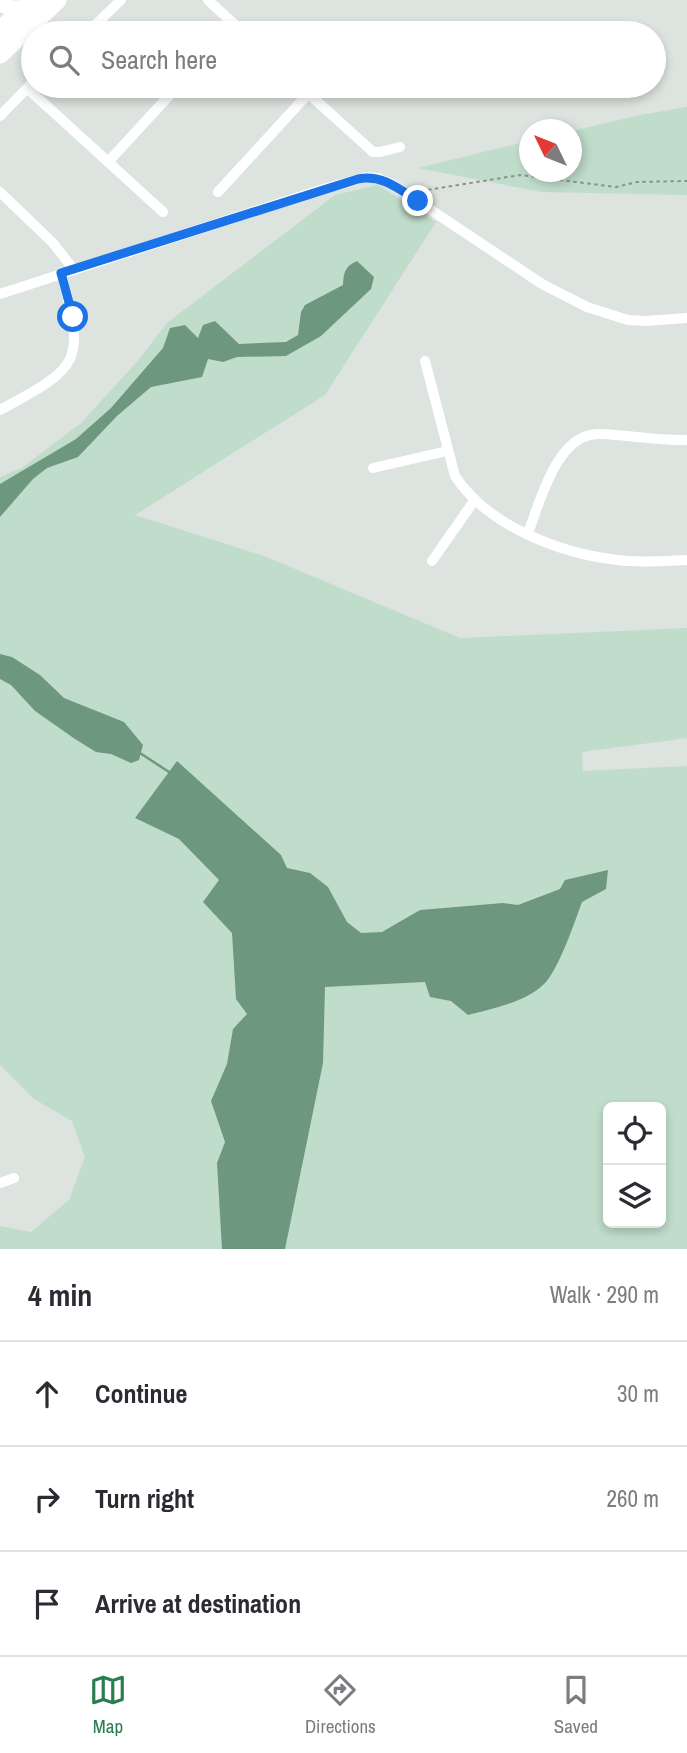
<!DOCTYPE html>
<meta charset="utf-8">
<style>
body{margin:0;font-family:"Archivo Narrow",sans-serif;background:#f2f2f3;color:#2b2b33}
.controls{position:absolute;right:21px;bottom:21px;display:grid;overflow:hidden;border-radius:10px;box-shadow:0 4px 10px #0003}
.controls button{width:63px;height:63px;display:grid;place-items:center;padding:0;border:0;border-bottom:2px solid #e1e1e2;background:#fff;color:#2b2b33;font:35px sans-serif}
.compass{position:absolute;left:519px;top:119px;width:63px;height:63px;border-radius:50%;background:#fff;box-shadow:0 4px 10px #0003;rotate:313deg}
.stop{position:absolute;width:21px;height:21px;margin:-16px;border:5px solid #1a73e8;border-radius:50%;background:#fff}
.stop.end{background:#1a73e8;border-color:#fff;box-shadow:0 2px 7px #0008}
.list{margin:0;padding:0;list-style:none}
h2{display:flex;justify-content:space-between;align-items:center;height:91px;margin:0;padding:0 28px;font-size:30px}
h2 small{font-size:23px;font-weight:400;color:#7c7c81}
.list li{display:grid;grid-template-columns:46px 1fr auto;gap:21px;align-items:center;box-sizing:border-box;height:105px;padding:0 28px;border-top:2px solid #e1e1e2}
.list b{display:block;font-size:26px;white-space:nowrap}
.list em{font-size:23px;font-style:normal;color:#7c7c81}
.icon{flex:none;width:38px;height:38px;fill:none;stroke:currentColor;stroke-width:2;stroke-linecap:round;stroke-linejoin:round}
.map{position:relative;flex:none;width:687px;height:1249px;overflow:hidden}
.search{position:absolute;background:#fff;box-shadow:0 4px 10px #0003;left:21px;right:21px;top:21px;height:77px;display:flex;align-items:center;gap:18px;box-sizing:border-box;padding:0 24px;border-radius:38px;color:#7c7c81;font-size:26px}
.sheet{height:406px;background:#fff}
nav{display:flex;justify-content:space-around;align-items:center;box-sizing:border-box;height:98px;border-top:2px solid #e1e1e2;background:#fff;font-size:19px;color:#7c7c81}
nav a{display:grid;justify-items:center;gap:4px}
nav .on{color:#287d51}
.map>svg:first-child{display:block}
.green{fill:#c0dcca;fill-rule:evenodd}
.water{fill:#6e987d}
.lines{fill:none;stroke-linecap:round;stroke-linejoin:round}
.stream{stroke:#6e987d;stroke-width:2.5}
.path{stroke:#8d918e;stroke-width:2;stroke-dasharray:3.5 3.5;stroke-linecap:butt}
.street{stroke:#fff;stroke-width:10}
.secondary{stroke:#fff;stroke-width:16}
.highway{stroke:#fff;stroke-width:19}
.route{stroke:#1a73e8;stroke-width:9}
</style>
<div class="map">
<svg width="687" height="1249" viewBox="0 0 687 1249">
<rect width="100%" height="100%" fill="#dde3df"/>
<path class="green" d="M687,107V195L542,192L418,168L529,141L530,172H572V131L640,115Z
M378,185L436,222L325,395L135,515L264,556L460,638L687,628V738L582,752L583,771L687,766V1249H0V1226L31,1232L69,1200L85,1157L72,1121L34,1099L0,1065V477L22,468L81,423L136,363L167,323L335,195ZM608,1107H661V1223H608Z"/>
<path class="water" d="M357,261L374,277L371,289L321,336L286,356L237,357L223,362L208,359L202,377L151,387L117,416L78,457L47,468L33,479L0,517V484L76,439L111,408L163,348L170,328L185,325L198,338L203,325L215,321L239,344L286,342L298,335L301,312L305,305L343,285C344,273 344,267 357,261Z
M0,654L12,657L40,675L64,698L124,722L143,745L139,760L131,763L111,754L96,752L75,739L35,711L11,685L0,679Z
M177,761L281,855L287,868L310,873L328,887L347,922L361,933L382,932L420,910L503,903L518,905L560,889L565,880L608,870L606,889L582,902C575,921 558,972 543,985C525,1002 492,1009 468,1015L451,1001L430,997L425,982L325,987L323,1063L285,1249H222L217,1163L225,1142L211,1101L227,1064L233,1029L247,1014L236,999L232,933L203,902L219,880L179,839L135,818Z"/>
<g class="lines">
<path class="stream" d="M140,753L172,774"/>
<path class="path" d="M421,191L520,175L616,187L637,182L687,181"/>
<path class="street" d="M208,0L244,33
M87,33L121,0
M300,86L373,152H380L400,147
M27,88L163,212
M0,116L33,82
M108,162L178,86
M0,192L53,243L74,270
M218,192L308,94
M0,294L320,190L366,177L378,178L392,184L542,284L587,307L628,320L646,321L687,318
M425,361L455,476C488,526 559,553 617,560C640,563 664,561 687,560
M0,410C80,367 86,363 61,273
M373,468L447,451
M528,533C540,502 557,432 600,434C629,435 658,441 687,440
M432,561L474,501
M0,1183L14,1178"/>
<path class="secondary" d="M0,4L11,8L24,9"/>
<path class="highway" d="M0,31L33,0
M0,54L57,0"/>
</g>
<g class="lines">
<path class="route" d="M73,317L61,273L358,179C382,174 399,189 418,201"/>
</g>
</svg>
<div class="controls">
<button><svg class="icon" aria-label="locate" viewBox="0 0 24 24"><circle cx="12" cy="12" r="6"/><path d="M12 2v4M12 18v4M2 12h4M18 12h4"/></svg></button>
<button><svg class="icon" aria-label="layers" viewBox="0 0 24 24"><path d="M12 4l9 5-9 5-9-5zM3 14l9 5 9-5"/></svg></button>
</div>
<svg class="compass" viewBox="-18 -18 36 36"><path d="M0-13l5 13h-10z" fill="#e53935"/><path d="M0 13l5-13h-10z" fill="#7c7c81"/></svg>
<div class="stop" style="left:73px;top:317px"></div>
<div class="stop end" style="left:418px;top:201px"></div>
<div class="search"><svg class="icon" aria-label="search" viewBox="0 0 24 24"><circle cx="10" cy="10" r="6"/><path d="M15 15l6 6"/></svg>Search here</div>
</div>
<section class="sheet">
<h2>4 min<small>Walk · 290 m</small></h2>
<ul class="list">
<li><svg class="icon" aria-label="ahead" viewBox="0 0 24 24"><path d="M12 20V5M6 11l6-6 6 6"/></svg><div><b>Continue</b></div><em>30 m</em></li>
<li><svg class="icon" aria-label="right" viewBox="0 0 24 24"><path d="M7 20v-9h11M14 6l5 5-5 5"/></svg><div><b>Turn right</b></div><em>260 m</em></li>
<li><svg class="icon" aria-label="arrive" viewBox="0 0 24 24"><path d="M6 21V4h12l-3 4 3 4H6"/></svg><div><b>Arrive at destination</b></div></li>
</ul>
</section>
<nav>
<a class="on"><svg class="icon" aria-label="map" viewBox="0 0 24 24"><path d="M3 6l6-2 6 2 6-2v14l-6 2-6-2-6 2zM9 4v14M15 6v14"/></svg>Map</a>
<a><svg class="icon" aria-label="directions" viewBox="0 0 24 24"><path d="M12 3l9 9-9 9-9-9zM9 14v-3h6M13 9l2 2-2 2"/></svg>Directions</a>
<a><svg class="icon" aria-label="saved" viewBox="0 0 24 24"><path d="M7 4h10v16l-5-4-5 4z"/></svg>Saved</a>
</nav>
